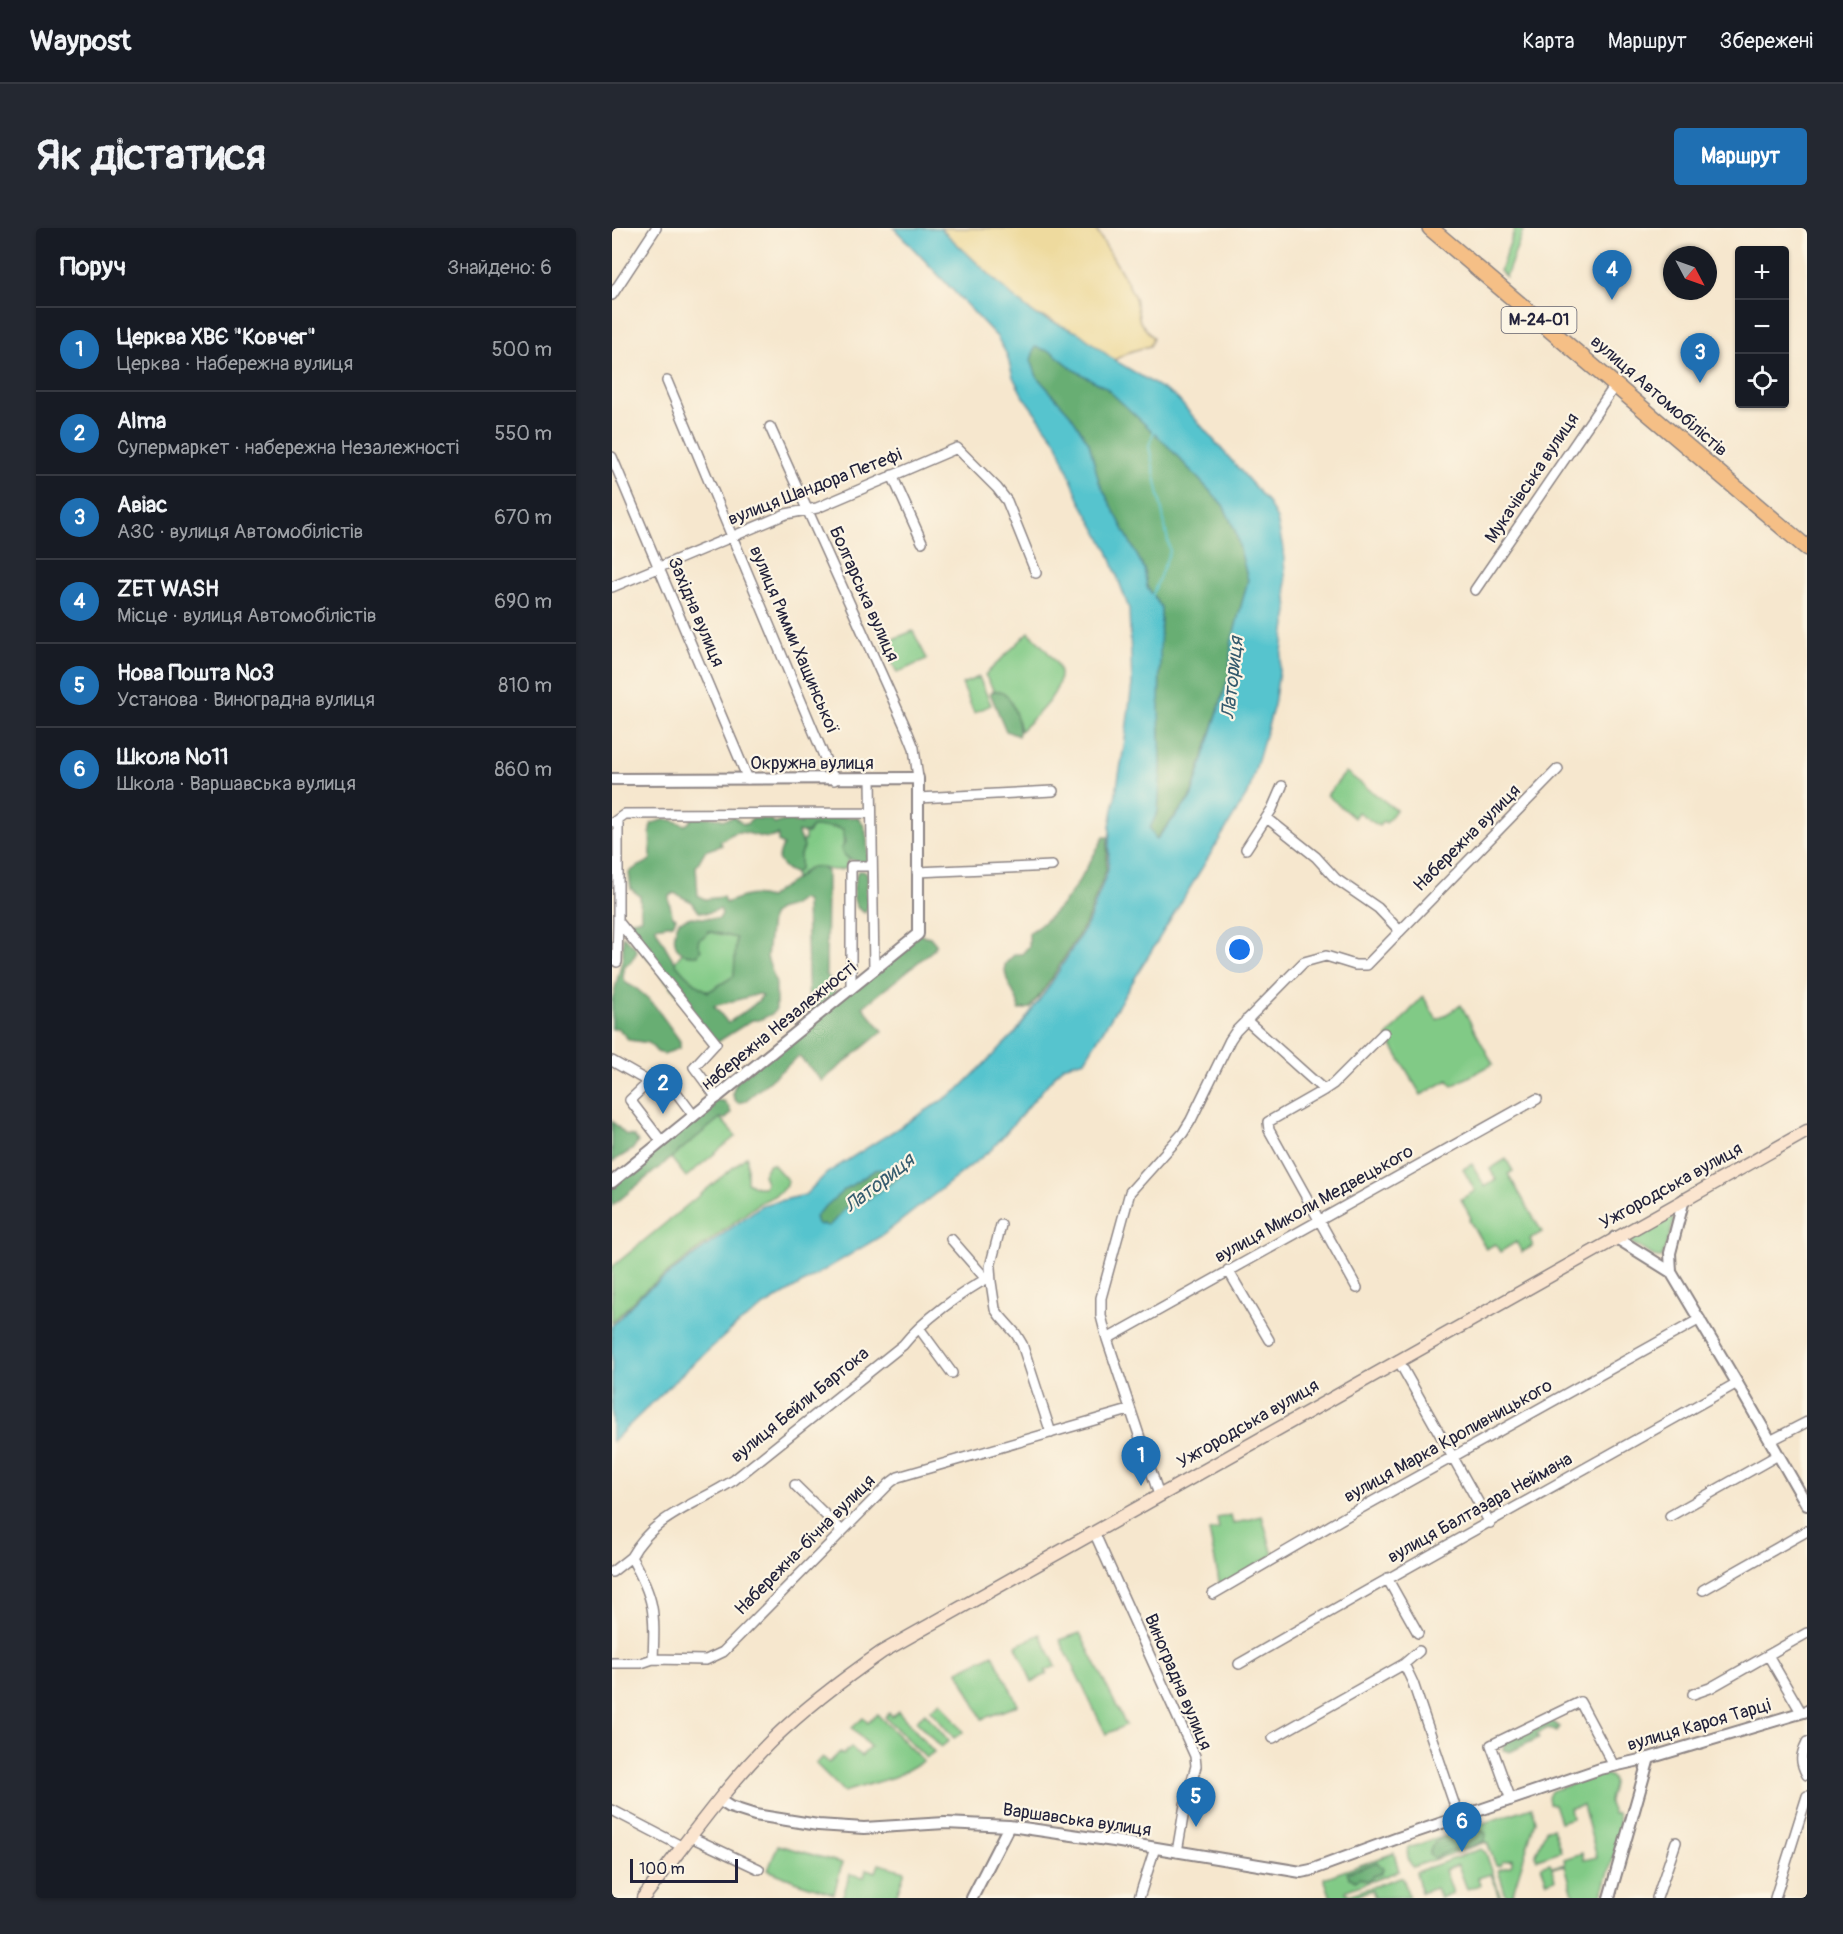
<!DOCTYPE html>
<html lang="uk">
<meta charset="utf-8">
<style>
body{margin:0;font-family:Pangolin,sans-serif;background:#242831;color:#f1f3f6}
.controls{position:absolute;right:18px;top:18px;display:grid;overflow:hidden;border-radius:6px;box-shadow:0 2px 4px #0004}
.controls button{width:54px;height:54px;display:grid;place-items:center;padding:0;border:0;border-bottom:2px solid #363941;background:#171b24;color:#f1f3f6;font:30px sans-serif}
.compass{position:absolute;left:1051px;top:18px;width:54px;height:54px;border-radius:50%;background:#171b24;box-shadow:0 2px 4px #0004;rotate:131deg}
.scale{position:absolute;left:18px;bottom:15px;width:108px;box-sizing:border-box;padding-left:6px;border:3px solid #22223b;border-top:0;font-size:16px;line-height:21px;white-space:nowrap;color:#22223b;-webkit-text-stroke:4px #fcf5e5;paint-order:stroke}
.you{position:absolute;left:628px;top:722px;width:21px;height:21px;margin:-15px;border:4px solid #fff;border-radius:50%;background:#1a73e8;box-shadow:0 0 0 9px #1a73e833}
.badge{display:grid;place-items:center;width:39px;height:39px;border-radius:50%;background:#1f6fb2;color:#fff;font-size:20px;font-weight:700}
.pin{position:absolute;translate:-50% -50px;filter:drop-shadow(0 2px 3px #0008)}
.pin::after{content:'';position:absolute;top:32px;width:21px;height:18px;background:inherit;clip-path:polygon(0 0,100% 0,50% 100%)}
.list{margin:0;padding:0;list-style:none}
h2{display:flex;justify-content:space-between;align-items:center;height:78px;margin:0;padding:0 24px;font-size:26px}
h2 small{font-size:20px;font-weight:400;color:#9ea1a6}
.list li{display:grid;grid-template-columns:39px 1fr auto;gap:18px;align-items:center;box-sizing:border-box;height:84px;padding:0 24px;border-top:2px solid #363941}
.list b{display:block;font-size:22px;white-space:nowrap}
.list p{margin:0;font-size:20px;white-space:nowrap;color:#9ea1a6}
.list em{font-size:20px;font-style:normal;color:#9ea1a6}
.icon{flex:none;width:33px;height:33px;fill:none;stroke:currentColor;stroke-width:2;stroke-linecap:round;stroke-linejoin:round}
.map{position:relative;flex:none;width:1195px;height:1670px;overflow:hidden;border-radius:6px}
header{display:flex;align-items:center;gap:36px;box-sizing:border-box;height:84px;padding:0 30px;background:#171b24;border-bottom:2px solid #363941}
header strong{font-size:28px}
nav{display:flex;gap:33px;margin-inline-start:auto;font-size:21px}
.intro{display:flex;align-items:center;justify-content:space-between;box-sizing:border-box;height:144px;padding:0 36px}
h1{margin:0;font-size:42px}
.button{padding:15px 27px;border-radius:6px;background:#1f6fb2;color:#fff;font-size:21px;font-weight:700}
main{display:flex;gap:36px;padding:0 36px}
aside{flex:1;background:#171b24;border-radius:6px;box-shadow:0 2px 4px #0004}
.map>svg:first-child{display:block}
.green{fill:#81ca86;stroke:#527660;stroke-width:1.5}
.forest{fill:#68ae73;stroke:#456857;stroke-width:1.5;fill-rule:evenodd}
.sand{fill:#eeda9e;stroke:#887e6c;stroke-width:1.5}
.water{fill:#57c4ce;stroke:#3c7384;stroke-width:1.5;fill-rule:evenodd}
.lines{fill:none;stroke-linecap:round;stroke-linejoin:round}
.stream{stroke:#57c4ce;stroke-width:2}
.minor-casing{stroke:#8c8484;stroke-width:12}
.tertiary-casing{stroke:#8c8484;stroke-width:14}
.secondary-casing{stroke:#8c8484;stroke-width:15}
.trunk-casing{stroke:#8c8484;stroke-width:18}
.minor{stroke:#fff;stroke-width:9}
.tertiary{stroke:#fff;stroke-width:10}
.secondary{stroke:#fbe5cf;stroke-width:12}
.trunk{stroke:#f5bf86;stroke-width:15}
.labels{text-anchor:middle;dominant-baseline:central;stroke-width:4.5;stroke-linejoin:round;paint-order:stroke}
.shield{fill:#fcf5e5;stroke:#63616e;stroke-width:1.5}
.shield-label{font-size:16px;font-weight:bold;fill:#22223b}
.street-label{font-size:18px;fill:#22223b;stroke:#fcf5e5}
.water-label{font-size:20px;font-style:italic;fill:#355b6e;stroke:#fcf5e5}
</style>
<header>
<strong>Waypost</strong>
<nav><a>Карта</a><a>Маршрут</a><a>Збережені</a></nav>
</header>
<div class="intro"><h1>Як дістатися</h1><a class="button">Маршрут</a></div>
<main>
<aside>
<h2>Поруч<small>Знайдено: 6</small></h2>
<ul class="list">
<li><span class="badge">1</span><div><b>Церква ХВЄ &quot;Ковчег&quot;</b><p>Церква · Набережна вулиця</p></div><em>500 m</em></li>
<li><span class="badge">2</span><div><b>Alma</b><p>Супермаркет · набережна Незалежності</p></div><em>550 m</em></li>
<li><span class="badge">3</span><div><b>Авіас</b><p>АЗС · вулиця Автомобілістів</p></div><em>670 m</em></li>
<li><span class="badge">4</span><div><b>ZET WASH</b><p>Місце · вулиця Автомобілістів</p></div><em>690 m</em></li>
<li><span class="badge">5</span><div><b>Нова Пошта №3</b><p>Установа · Виноградна вулиця</p></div><em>810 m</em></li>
<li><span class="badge">6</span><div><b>Школа №11</b><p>Школа · Варшавська вулиця</p></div><em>860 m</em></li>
</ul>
</aside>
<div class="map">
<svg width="1195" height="1670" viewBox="0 0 1195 1670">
<rect width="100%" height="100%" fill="#fcf5e5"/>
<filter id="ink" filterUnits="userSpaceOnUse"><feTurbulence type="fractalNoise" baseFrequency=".0167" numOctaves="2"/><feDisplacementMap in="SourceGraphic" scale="12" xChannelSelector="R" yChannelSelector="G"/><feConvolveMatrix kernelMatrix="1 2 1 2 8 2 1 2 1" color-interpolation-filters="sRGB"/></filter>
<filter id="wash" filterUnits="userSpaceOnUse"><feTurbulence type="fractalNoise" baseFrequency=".008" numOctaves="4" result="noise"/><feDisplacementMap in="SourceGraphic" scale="24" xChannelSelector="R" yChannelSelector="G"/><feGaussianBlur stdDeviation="1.35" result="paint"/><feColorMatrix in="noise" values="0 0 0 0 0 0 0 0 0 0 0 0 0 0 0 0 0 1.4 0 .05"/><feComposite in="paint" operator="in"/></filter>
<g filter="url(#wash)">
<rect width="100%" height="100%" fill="#f6e7ce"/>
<path class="green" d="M903,0H912L894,49L888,43Z
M301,403L315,431L285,445L271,415Z
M417,404C425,413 444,430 447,441C454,462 422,490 408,503C403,487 401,466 382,463L373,447Z
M367,449L379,477L362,485L350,456Z
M734,544L784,582L774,595L771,593L767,598L746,584L742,590L715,567Z
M208,598L231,601L232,627L238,632L235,633L234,640C210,649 207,625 183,652V645L188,641V626L192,620L191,612H193V604L196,606L200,599Z
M89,702L125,710L122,749L96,764L79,753L62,735Z
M811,768L825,792L849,777L881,836L840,858L836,852L809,867L775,809Z
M108,890L124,908L74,949L59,930Z
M135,928V954L144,959H152L154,954L151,947L156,937L161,936L176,953C173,963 158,971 149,974L28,1066L0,1095V1039Z
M894,931L901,943L896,946L930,1004L918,1011L921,1018L910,1024L904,1014L888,1024L883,1016L874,1021L857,992L859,990L849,971L863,963L851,941L860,936L873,959L884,952L878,941Z
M1056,987L1061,990L1062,994L1050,1030H1045L1016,1013V1010Z
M619,1287L621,1296L650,1288L661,1327L608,1358L597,1303L607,1301L605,1290Z
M468,1405L514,1497L494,1506L448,1412Z
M428,1406L444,1438L433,1443L435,1446L420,1454L404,1418Z
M381,1426L406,1477L370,1491L346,1443Z
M329,1474L351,1504L342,1510L318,1482Z
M286,1483L322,1524L314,1530L273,1489L277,1485L280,1488Z
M313,1485L337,1513L329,1519L304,1493Z
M265,1486L311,1533L285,1548L232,1564L204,1536L211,1529L217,1535L228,1524L231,1527L239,1519L249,1528L258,1519L240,1500L251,1490L256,1495Z
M989,1546C1011,1547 996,1565 997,1575C998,1579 1000,1582 1001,1586L1005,1585L1009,1605L989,1670H962L953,1637L940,1640L943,1651L935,1654L929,1638L938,1635L940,1639L953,1636L952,1631L970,1625L972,1632L985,1629L971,1577L958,1580L960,1590L948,1594L942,1576L937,1575L936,1569L939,1563Z
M920,1579L923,1593L900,1668H895L893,1665L886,1642L899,1638L901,1631L890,1634L889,1637L884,1638L875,1614L801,1639C797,1635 794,1625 796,1620Z
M941,1600L949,1623L925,1631L923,1628L934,1601Z
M166,1617L230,1635L222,1666L185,1654L156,1642Z
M869,1621L874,1625L889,1670H887L879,1646L866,1650L868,1657L855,1661L846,1637L833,1642L841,1665L828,1670L824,1660L809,1665L804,1644Z
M782,1625L787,1643L735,1662L734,1664L737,1667L788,1649L791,1650L797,1669L763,1670L760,1662L746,1667V1670H719L712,1650Z
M267,1636L293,1643L284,1669L288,1670H230L238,1646L252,1649L254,1641L264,1644Z"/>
<path class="forest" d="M423,119L440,124L464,143L493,159L553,215L611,277L623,302L636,352L619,416L618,445L578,570L543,612L538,600L546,583L549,539L547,482L549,379L535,359L532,341L487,254L477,215L458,186L425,149L419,132Z
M382,463C385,463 389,463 392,465C400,470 410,500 406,508L394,503L378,465Z
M103,589L112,592L122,589L131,596H135L140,590L160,592L163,596C172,592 180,590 189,596L188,592L191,589H245C257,599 255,615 256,630L254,634C243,633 235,633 229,622L233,614L231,601L223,599H200L195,605L186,604C186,610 191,613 192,620L188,626V641L183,645C176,644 169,637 166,631L171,617L166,614V607C151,614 142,604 126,604C120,605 114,610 108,613L110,617L93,623L84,639L86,668L93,671L111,669L113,675C131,669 137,664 157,670C164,662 172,659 181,653C193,646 200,631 215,643L214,746L221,755L223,765L201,784L197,783L194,674L190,671C187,672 184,675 181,677C172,683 164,677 159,691L155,729L164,756V781L160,786L147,792H140L104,815L6,693L29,691L28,668L19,661L17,645C24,637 32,638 39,631L38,600L40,595C59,590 55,590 73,597L77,595L80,590ZM62,665L80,674L87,684L95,685L108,681L110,686L107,691L79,689L67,693C58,712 62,729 86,727L89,722L86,716L87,711L94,708L96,703L124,710L122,748L96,764C66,745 59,730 43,699L61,696L64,690L60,687C60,680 56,676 57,668ZM147,766L150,768C142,780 128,786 116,795L102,778Z
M492,609H496L494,642L474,695L436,756L418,780L407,782C406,763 392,760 393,736L403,726H410L417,718V705C458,678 468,650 492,609Z
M246,643H251L255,645C258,658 251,661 257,676L253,685C250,683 247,682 245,679C239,670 242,651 246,643Z
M306,706L318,709L324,716L321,722L251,779L271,803L210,853L187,828L133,873L126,875C118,868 121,863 124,854Z
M11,708L22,718L25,724L18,735L13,737L11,749L14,755L25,761L40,774L68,813V820L52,826L45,824L37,815L17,812L6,800L0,801V773L11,728Z
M102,872L112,873L117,879L119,885L114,891L108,890L0,978V954Z
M0,893L14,907L22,908L26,914L20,922L0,934Z
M294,930L301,932L298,940L294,944L261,968L249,975L236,978L217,999L205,996L203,989L205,986L232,962L263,942L269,941L278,943L284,936Z
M936,1492L940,1493L948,1499L945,1504L936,1500L925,1506L927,1510L898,1524L891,1522L892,1514Z
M859,1600L872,1603L874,1606L873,1613L852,1621L837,1623L823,1630L817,1626C819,1608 844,1605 859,1600Z
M765,1634L771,1641C769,1648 766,1646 761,1648L759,1651L755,1653L747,1650L744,1653L738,1650L735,1645Z"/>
<path class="sand" d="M328,0H483L513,50L523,70L528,94L541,110L538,118L520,123L502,132L438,91L422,86L398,66Z"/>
<path class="water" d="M282,0H328L398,66L422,86L467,105L502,132L564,169L655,273L665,291L671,320L676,383L662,477L637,563L473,832L451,838L380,921L271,1007L154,1077L126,1096L73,1143L0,1214V1098L29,1067L150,977L193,967L215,945L345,863L404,804L438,757L476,695L496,642L498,598L512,519L520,456L517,381L496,323L467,271L444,213L411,168L401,149L395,127L385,109ZM423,119L440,124L464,143L493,159L553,215L611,277L623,302L636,352L619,416L618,445L579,570L544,612L538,600L546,583L549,539L547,482L549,379L535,359L532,341L487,254L477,215L458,186L425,149L419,132ZM294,930L301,933L294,944L261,968L249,975L236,978L217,998L205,996L203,989L205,986L232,962L263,942L269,941L278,944L284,936Z"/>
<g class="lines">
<path class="stream" d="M540,368L558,323L537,218L542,203"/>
</g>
</g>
<g filter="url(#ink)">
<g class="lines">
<g class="minor-casing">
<path id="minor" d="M0,67L44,0
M55,153L222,552
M158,199L296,505L302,520L306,550
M0,229L136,551
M280,247L310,314
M0,359L174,286L205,280L345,220L385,260L395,273L424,345
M863,362L1004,156
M259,551L262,742
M306,570L441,563
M655,590L704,629L724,651L766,680L787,702
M6,591V693L104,815L82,839L105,870
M2,594L13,586L258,585
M634,621L660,581L670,558
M305,644L440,638
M5,734L6,693
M239,760V638H259
M634,792L712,862L721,856L772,805
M0,833L37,854L57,860L64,864L82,888
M37,854L18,872L50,914
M712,862L656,894L657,902L745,1060
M389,997L378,1039L379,1054L383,1081L388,1088L404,1106L410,1116L439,1205
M339,1011L374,1051
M616,1042L657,1112
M307,1100L340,1145
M495,1111L925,871
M786,1132L878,1295
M1158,1213L1195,1194
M183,1257L230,1303
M547,1267L495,1111L489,1088V1070L518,964L571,905L579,892L618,812L624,803L692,734L714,728L743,737H755L946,541
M1058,1288L1166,1227
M482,1304L583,1528L584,1538L573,1577L565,1624
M0,1344L19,1329
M775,1350L806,1405
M1091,1362L1195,1303
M601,1366L733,1289L1088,1091
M1156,1427L1189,1484
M41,1431C43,1384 43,1371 19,1329C42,1287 84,1277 122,1252L291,1117C310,1093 351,1063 378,1049
M0,1435H29L41,1431L94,1432L111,1424L278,1255L286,1249L517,1182
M627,1436C792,1340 959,1249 1125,1155
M792,1436L801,1455L847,1590
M1081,1466L1098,1460L1195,1405
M661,1510L792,1436L807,1423
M1195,1514C1188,1528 1188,1534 1195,1547
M899,1572L879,1517L968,1474L1002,1538
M0,1582L71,1619
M79,1609L147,1641
M527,1670L543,1620
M1045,1670L1064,1614
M1163,1670L1195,1568"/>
</g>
<g class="tertiary-casing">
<path id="tertiary" d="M0,551L306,550V706L0,954
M1003,1009L1059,1044L1125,1155L1195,1277
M1059,1044L1058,1025L1072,971
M107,1572L118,1579L143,1587L206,1597L252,1600L333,1595L397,1598L502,1613L689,1644L699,1642L786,1610L988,1541L1037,1530L1195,1483
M360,1670L397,1598
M997,1670L1037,1530"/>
</g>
<g class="secondary-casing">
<path id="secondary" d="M31,1670C73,1617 111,1561 159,1513C193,1480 231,1451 270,1424L1195,903"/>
</g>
<g class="trunk-casing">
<path id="trunk" d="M818,0L1195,320"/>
</g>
<use href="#minor" class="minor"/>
<use href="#tertiary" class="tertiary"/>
<use href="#secondary" class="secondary"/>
<use href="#trunk" class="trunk"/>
</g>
</g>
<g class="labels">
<rect class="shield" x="889.5" y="79" width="75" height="26" rx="4.5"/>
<g class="shield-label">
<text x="927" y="92">М-24-01</text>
</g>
<g class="street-label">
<text transform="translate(1047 168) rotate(41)">вулиця Автомобілістів</text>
<text transform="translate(920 250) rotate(-56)">Мукачівська вулиця</text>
<text transform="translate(203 259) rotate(-21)">вулиця Шандора Петефі</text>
<text transform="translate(252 366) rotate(66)">Болгарська вулиця</text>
<text transform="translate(84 384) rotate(67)">Західна вулиця</text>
<text transform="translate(182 412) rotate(67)">вулиця Римми Хащинської</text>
<text x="200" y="535">Окружна вулиця</text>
<text transform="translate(855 610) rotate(-45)">Набережна вулиця</text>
<text transform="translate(167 798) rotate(-39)">набережна Незалежності</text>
<text transform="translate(1059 958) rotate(-29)">Ужгородська вулиця</text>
<text transform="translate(702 976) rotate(-29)">вулиця Миколи Медвецького</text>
<text transform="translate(188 1177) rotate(-39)">вулиця Бейли Бартока</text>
<text transform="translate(636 1196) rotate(-30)">Ужгородська вулиця</text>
<text transform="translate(836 1213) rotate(-29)">вулиця Марка Кропивницького</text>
<text transform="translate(868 1280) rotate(-29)">вулиця Балтазара Неймана</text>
<text transform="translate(193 1317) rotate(-45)">Набережна-бічна вулиця</text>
<text transform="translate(566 1454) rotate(67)">Виноградна вулиця</text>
<text transform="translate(1087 1497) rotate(-16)">вулиця Кароя Тарці</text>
<text transform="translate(465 1592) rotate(8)">Варшавська вулиця</text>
</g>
<g class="water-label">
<text transform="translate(620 450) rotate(-84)">Латориця</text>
<text transform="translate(267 955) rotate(-38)">Латориця</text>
</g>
</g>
</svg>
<div class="controls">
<button>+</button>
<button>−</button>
<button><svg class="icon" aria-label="locate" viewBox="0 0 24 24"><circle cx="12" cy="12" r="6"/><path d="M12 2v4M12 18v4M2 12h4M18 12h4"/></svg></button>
</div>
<svg class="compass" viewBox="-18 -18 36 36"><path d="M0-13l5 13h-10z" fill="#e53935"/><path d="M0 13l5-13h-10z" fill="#9ea1a6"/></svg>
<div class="scale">100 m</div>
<div class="you"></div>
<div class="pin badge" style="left:529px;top:1258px">1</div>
<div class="pin badge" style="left:51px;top:886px">2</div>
<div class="pin badge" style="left:1088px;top:155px">3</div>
<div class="pin badge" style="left:1000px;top:72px">4</div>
<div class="pin badge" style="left:584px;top:1599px">5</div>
<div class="pin badge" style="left:850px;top:1624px">6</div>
</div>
</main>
